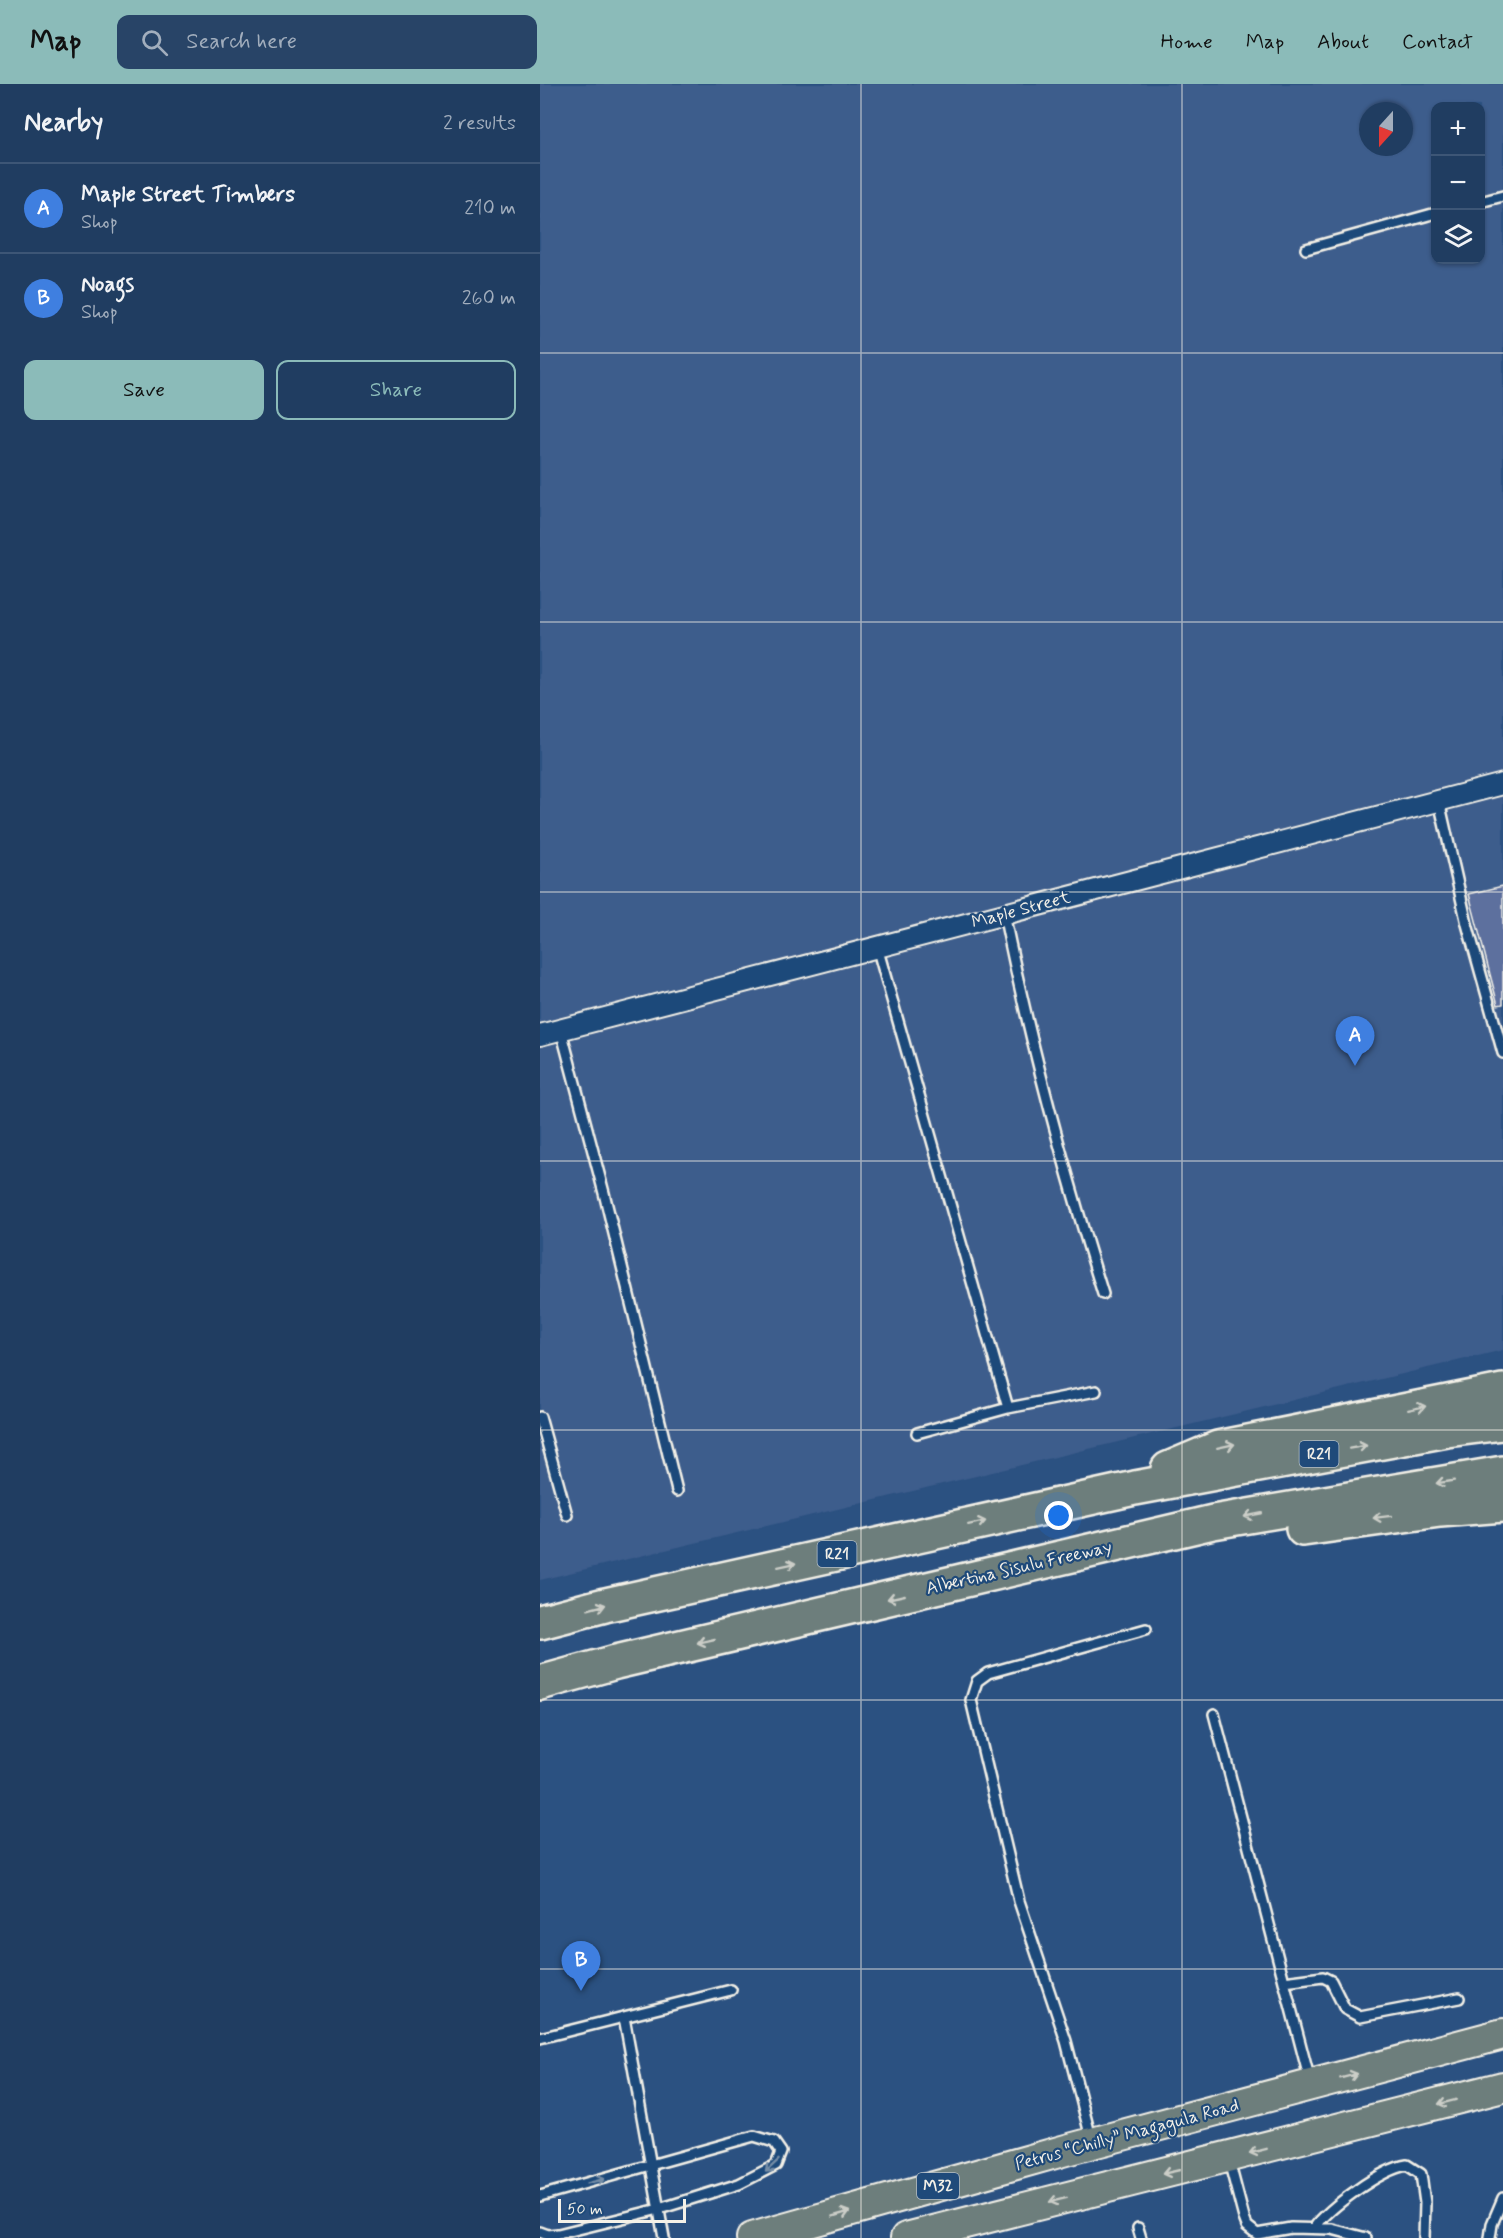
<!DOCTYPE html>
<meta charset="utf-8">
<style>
body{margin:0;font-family:Mynerve,sans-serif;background:#284467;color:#f1f3f6}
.controls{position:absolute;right:18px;top:18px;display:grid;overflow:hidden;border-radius:12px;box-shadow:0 2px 4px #0004}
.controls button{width:54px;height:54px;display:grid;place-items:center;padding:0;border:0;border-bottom:2px solid #3d5676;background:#203d61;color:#f1f3f6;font:30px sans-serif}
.compass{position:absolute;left:819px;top:18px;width:54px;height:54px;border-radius:50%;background:#203d61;box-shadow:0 2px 4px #0004;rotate:201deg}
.scale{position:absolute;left:18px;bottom:15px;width:128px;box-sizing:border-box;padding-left:6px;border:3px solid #f4f1e8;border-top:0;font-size:16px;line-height:21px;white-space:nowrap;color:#f4f1e8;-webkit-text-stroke:4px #1f4a7a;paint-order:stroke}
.you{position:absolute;left:519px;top:1432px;width:21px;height:21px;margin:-15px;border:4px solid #fff;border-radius:50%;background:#1a73e8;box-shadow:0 0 0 9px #1a73e833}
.badge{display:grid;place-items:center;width:39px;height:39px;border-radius:50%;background:#8bbbb9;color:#fff;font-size:20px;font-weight:700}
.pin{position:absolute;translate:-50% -50px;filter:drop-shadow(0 2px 3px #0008)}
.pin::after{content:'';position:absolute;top:32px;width:21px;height:18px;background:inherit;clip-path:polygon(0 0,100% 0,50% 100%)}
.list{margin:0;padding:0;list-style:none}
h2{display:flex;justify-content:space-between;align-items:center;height:78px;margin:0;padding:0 24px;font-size:26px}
h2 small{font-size:20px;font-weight:400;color:#a2aebd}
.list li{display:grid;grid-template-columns:39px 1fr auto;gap:18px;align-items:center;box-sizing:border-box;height:90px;padding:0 24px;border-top:2px solid #3d5676}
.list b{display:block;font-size:22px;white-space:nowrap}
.list p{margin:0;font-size:20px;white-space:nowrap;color:#a2aebd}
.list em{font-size:20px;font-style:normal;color:#a2aebd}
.actions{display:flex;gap:12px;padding:18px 24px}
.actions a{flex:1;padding:14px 0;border:2px solid #8bbbb9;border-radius:12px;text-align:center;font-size:21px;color:#8bbbb9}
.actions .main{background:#8bbbb9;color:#111}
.icon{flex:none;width:33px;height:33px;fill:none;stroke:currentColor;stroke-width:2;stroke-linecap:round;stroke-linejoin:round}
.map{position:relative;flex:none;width:963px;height:2154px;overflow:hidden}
header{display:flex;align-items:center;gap:36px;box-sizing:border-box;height:84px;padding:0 30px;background:#8bbbb9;color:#111}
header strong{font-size:28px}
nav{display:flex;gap:33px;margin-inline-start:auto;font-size:21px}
.search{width:420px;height:54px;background:#284467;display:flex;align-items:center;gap:15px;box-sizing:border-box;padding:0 21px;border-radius:12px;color:#a2aebd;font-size:22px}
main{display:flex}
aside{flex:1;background:#203d61}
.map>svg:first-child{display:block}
.built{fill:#3e5d8c;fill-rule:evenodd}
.building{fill:#5d6f9e;stroke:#f4f1e8;stroke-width:1.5}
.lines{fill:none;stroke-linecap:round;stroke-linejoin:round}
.service-casing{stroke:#f4f1e8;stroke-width:14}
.minor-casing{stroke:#f4f1e8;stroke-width:24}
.primary-casing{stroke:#f4f1e8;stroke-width:34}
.motorway-casing{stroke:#f4f1e8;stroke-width:38}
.service{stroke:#1f4a7a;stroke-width:9}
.minor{stroke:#1f4a7a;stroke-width:20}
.primary{stroke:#6d7e7c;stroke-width:30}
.motorway{stroke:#6d7e7c;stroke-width:33}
.oneway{stroke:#cccec8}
.oneway2{stroke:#748da6}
.grid{fill:none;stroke:#f4f1e8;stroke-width:1.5;stroke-opacity:0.55}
.labels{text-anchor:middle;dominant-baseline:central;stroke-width:4.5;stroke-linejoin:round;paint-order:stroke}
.shield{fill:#1f4a7a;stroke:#b4bfc7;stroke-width:1.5}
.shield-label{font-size:16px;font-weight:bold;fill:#f4f1e8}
.street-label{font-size:18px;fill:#f4f1e8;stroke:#1f4a7a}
</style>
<header>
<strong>Map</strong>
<div class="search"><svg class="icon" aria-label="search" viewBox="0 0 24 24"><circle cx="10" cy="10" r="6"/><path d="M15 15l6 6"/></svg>Search here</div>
<nav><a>Home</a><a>Map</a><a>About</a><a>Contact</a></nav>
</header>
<main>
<aside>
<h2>Nearby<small>2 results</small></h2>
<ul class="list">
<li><span class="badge" style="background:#3f7fe0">A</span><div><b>Maple Street Timbers</b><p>Shop</p></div><em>210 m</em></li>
<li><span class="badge" style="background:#3f7fe0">B</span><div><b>Noags</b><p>Shop</p></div><em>260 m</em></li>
</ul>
<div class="actions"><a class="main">Save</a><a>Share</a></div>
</aside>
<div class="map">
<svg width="963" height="2154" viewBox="0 0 963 2154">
<rect width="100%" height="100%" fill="#2b5181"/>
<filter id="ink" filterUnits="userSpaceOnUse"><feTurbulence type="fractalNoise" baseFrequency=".0167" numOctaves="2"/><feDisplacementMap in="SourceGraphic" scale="12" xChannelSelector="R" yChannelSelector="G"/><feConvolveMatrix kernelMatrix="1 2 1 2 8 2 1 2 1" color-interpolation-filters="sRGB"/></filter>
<g filter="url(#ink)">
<path class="built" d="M0,0H963V1266L0,1496ZM896,22H940V176H896ZM828,27H864V63H828Z"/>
<path class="building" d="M963,802V920L958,921L929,810Z"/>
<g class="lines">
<g class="service-casing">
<path id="service" d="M940,118L963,112
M766,165L896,129
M899,717L927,840L963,969
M464,830C490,959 524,1085 563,1210
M337,863L468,1324
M21,946L64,1109L137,1407
M0,1333L27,1431
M377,1349L468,1324L556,1307
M674,1630L770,1997
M744,1898L783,1893L791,1897L805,1925L820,1933L919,1914
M84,1933L124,2154
M0,1954L191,1906
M551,2054L526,1957L479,1817L431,1616L437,1597L448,1589L606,1545
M689,2077L704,2134L707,2142L717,2150L751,2144L792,2145L826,2154
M0,2112L214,2052L234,2058L241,2068L236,2081L199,2100L119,2125L18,2150L8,2151L0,2148
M598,2144L601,2154
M774,2144C790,2123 841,2085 867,2081L881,2090L885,2119L884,2154
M950,2154L952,2140L963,2114"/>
</g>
<g class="minor-casing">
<path id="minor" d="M0,951L963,700"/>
</g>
<g class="primary-casing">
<path id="primary" d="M212,2154L526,2066L963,1950
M366,2154L963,2003"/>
</g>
<g class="motorway-casing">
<path id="motorway" d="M628,1385L678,1364L963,1307
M763,1445L900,1426L963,1421
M0,1538L65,1521L595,1404L907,1346L963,1339
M0,1599L76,1578L673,1438L963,1389"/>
</g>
<use href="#service" class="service"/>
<use href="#minor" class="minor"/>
<use href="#primary" class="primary"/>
<use href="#motorway" class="motorway"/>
</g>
<defs><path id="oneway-shaft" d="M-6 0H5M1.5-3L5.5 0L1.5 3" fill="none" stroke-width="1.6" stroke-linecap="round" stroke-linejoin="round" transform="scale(1.5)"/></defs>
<g class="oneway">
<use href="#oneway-shaft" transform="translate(877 1324) rotate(-12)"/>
<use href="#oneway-shaft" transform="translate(686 1362) rotate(-12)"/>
<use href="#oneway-shaft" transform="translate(818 1363) rotate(-10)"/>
<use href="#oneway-shaft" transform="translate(905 1398) rotate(171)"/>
<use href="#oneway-shaft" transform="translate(713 1431) rotate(169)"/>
<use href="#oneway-shaft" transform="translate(842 1433) rotate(173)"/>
<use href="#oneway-shaft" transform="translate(437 1439) rotate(-12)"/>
<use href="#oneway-shaft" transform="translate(247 1481) rotate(-12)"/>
<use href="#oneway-shaft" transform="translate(356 1513) rotate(167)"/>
<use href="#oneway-shaft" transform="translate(57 1523) rotate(-15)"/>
<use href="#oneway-shaft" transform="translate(166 1557) rotate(167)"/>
<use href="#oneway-shaft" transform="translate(809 1992) rotate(-15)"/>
<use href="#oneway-shaft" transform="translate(907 2018) rotate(166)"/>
<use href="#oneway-shaft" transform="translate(718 2067) rotate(166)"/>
<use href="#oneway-shaft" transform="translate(631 2088) rotate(167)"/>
<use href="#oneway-shaft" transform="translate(518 2116) rotate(166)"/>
<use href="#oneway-shaft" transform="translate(301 2130) rotate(-16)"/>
</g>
<g class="oneway2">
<use href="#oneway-shaft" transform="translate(232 2082) rotate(137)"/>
<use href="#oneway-shaft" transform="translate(56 2097) rotate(-15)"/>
</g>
</g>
<path class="grid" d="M321,0V2154M642,0V2154M0,269H963M0,538H963M0,808H963M0,1077H963M0,1346H963M0,1616H963M0,1885H963"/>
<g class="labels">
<g class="shield">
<rect x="759.5" y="1357" width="39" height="26" rx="4.5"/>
<rect x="277.5" y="1457" width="39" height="26" rx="4.5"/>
<rect x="377" y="2089" width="42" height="26" rx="4.5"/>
</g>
<g class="shield-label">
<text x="779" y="1370">R21</text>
<text x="297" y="1470">R21</text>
<text x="398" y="2102">M32</text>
</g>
<g class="street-label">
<text transform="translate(481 826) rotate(-15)">Maple Street</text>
<text transform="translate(479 1484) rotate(-13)">Albertina Sisulu Freeway</text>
<text transform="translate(587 2051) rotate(-15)">Petrus “Chilly” Magagula Road</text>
</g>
</g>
</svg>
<div class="controls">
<button>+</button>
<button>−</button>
<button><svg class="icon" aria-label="layers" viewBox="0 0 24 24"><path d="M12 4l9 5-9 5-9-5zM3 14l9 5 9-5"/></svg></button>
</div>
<svg class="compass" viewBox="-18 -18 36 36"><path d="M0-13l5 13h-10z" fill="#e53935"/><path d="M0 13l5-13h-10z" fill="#a2aebd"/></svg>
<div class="scale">50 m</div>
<div class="you"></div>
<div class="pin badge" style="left:815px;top:982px;background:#3f7fe0">A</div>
<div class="pin badge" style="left:41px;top:1907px;background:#3f7fe0">B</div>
</div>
</main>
